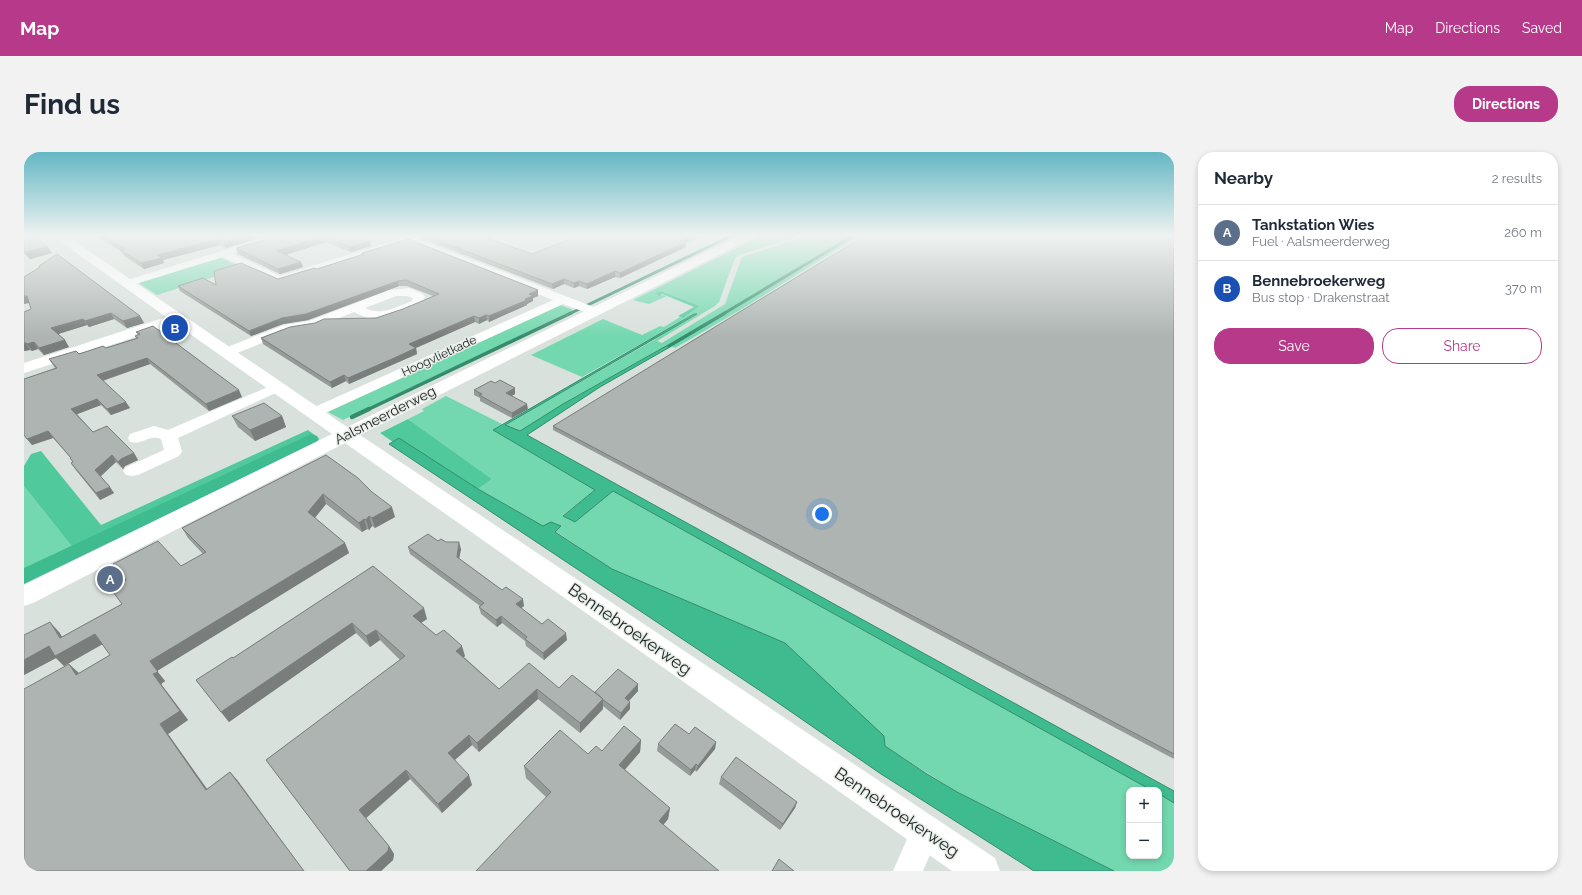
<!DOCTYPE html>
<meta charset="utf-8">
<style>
body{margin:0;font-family:Raleway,sans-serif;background:#f2f2f3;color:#1f2937}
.controls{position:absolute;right:12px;bottom:12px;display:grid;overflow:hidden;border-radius:8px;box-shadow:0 2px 6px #0003}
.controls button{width:36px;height:36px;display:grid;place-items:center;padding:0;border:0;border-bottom:1px solid #e0e1e3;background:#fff;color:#1f2937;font:20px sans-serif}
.you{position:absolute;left:798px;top:362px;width:14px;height:14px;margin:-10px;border:3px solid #fff;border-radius:50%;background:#1a73e8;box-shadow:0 0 0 6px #1a73e833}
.badge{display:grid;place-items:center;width:26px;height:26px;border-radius:50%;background:#b73a8a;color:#fff;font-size:13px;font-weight:700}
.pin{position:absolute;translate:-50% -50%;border:2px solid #fff;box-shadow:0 1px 4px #0006}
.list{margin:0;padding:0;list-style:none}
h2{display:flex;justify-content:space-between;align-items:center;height:52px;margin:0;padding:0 16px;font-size:17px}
h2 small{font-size:13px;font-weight:400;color:#747a83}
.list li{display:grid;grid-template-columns:26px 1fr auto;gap:12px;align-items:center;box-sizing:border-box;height:56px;padding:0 16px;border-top:1px solid #e0e1e3}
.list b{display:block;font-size:15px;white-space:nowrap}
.list p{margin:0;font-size:13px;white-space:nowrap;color:#747a83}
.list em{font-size:13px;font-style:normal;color:#747a83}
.actions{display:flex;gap:8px;padding:12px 16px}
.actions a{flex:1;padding:9px 0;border:1px solid #b73a8a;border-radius:16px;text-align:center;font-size:14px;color:#b73a8a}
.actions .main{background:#b73a8a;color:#fff}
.map{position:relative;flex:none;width:1150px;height:719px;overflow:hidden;border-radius:16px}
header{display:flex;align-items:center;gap:24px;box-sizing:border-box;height:56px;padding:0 20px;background:#b73a8a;color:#fff}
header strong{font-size:19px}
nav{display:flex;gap:22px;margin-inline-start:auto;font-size:14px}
.intro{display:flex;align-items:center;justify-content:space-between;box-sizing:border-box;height:96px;padding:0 24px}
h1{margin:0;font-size:28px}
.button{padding:10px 18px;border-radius:16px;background:#b73a8a;color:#fff;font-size:14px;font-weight:700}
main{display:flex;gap:24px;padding:0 24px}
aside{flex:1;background:#fff;border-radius:16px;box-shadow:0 2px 6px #0003}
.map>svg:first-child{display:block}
.green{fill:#73d8af}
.forest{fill:#50ca9d}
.water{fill:#3ebb8f;stroke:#348c6d}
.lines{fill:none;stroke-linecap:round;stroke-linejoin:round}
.stream-far2{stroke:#348c6d;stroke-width:3}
.stream-far1{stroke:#348c6d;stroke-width:3.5}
.stream{stroke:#348c6d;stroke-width:4.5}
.canal{fill:#3ebb8f;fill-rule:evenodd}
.street{fill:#fff;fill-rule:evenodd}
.secondary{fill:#fff;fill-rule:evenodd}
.wall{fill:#959b98}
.shaded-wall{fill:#797e7c}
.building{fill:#adb4b1;stroke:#797e7c}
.labels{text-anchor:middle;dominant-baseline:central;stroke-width:3;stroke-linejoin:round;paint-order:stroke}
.far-street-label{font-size:12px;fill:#1d1f1e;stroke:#e7eeea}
.street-label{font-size:14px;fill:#1d1f1e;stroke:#e7eeea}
.near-street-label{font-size:17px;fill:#1d1f1e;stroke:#e7eeea}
</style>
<header>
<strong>Map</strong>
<nav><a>Map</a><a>Directions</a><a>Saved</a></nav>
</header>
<div class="intro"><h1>Find us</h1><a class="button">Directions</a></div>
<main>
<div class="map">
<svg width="1150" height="719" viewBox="0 0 1150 719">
<rect width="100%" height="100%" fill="#d9e1dd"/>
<path class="green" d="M737,84H776L715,103L711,106L695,150L691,154L633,189L638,191L701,152L718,105L783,84H835L718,157L651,196L644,193L539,252L496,279L481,273L630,188L670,162L558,225L507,203L579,167L618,183L636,174L640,175L656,165L659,166L676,154L637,139L631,142L643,144L625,152L609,148Z
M194,106H198L218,116L133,143L115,131Z
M537,153L549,158L319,268L304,260Z
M422,244L478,272L469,278L571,338L539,363L551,370L589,339L1127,638H1105V704H1135V643L1150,651V719H1090L933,640L861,594L761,491L588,417L531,379L537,374H519L454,337L468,327L384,267L400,259L398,257Z
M0,334L53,401L0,426Z"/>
<path class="forest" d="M637,139L676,154L659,166L654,164L670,155L638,142L635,144L631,141Z
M384,267L468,327L454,337L375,286L369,290L356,281Z
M284,278L292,284L53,401L0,334V314L7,302L17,299L77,373Z"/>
<path class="water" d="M670,162H673L481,273L496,279L539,252L644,193L646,195L576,235L503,283L1150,639V651L1135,642V638H1127L589,339L551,370L539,364L571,338L469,278Z
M375,286L454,337L519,374L527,370L537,374L531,380L588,417L761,491L860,584L861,594L903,622L933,640L1090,719H1010L857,622L750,548L365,292Z"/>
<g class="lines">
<path class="stream-far2" d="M545,162L707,84
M699,162L829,84"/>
<path class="stream-far1" d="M645,194L701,161
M343,258L547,161"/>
<path class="stream" d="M328,265L345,257"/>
<path class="canal" d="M287,282L293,284L295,287L293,290L0,432V416Z"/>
<path class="street" d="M246,84H262L261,86L209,102L256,124L375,87L372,84H386L575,157L577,160L575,163L571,164L539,152L290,266L284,264L282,261L284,258L529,148L384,90L255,131L199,105L108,133H100L98,131L100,129Z
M385,136L399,142L401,145L397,154C371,164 358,175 330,160L293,175L268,179L208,203L203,204L198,203L196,200L198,197L260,173L285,169L366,138ZM372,144H383L389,146L388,149C372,155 358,164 341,156Z
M253,231L258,232L260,235L258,238L154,286L158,300L155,304L114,323L108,324L102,323L99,319L102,315L140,298L137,287C124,282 120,293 106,290L104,286L106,282L130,274L144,278Z
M901,664L911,669L916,679L899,719H869L891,669Z"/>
<path class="secondary" d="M29,84H43L323,275L715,84H730L728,86L336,283L971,706L976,719H928L321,291L9,451L0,454V433L308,282L152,172L0,221V211L142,165Z"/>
</g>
<path class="wall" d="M0,84L28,101L6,107L0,102Z
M72,84H241L202,96L196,93L139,108L140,111L120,117L100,104L98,100Z
M253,84H334L347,94L327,100L302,90L261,103L279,115L256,122L214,102L212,96Z
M399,84H458L508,102L619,86L662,91V95L596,126L591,125L563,137L555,134L550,136L540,132L529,137L399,87Z
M1150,84V607L529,278V274Z
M338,101L514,144L509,146V149L503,152V153L465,170L463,168L455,172L451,170L392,196L393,202L370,212L325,232L322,229L308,236L239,192L237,186L352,166L379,157L409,144L383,134H375L284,168L259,172L227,184L156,139L154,134L192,133L254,127L293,117L339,102Z
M15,114L116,164L120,171L103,176L90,167L65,175L63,173L34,182L45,195L20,203L14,197L8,199L6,198L0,199V160L7,157L5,151L0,152V125L15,116Z
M112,180L218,245L185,259L126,212L79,229L106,256L87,263L77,253L53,262L69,280L110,301L114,308L101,314L99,317L92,310L76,324L90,341L76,348L51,317L47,311L49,310L47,306L29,286L8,293L0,283V227L31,216L25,207L82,196L113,186L111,184L114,183Z
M450,238L491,242L488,244L504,257L488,266L456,249V246L450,243Z
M208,264H258L262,275L231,289L214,275Z
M302,303L371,365L351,376L348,374L345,378L343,377L338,380L302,352L291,366L321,391L325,401L133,519L141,529L137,532L164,568L144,582L183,637L206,620L214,629L0,719L55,521L86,503L78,492L40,514L32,506L0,523V483L35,480L38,485L98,452L102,429L89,412L157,414L179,402L164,386L158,376Z
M422,390L437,397L435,407L500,454L497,456L518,472L543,488L520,508L502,494L501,489L478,471L473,475L457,462L455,455L456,454L386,402L384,395Z
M349,414L403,467L397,471L412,483L441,504L440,505L475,537L535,536L571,540L614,532V539L605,549L606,557L596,568L579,554V557L556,581L514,547L455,600L448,593L431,608L448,633L418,661L386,627L342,666L365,694L370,702L369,708L357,719H326L242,608L376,508L356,488L346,495L332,481L205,570L172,528L209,506Z
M665,582L692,590L691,597L672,620L671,618L666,624L633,599L634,592Z
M617,588L616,600L601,618L646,656L644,667L639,673L522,645L502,626L500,614L564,602Z
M697,625L773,650L771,656L756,678L695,632Z"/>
<path class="shaded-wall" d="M221,84H241L202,96L200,90Z
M300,84L302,90L255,105L253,99Z
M667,84H678L662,91V95L596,126V121L657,89Z
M194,87L196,93L139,108L140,111L120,117L117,111L133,103Z
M346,89L347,94L327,100L326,95Z
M24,95L28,101L6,107L2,100Z
M277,110L279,115L256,122L254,117Z
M591,119V125L563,137V132Z
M540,127V132L529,137L528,132Z
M374,129L375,134L284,168L259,172L227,184L225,179L258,166Z
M555,129V134L550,136V131Z
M514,138V144L509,146V149L503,152V153L465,170V164L501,147L505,142Z
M0,144H3L7,150L0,152Z
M87,161L90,167L65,175L61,169Z
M462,163L463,168L455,172V166Z
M116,164L120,171L103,176L99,169Z
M450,164L451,170L387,198L385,192Z
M59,167L63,173L31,183L27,176Z
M41,188L45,195L20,203L15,196Z
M10,190L14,197L8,199L3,192Z
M0,191H2L6,198L0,199Z
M392,196L393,202L325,232L324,226Z
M123,206L126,212L77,229L73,223Z
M320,223L322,229L308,236L306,230Z
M491,236V242L483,246L482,241Z
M215,238L218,245L185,259L182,252Z
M73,247L77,253L51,263L47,257Z
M102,250L106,256L87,263L83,257Z
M503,252L504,257L488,266V261Z
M258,264L262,275L231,289L226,278Z
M24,279L29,286L8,293L3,287Z
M110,301L114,308L101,314L99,317L94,310L97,307Z
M88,303L92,310L76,325L71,318Z
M86,335L90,341L76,348L72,341Z
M299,342L302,352L288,369L284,360Z
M368,355L371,365L351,376L348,366Z
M345,364L348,374L345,378L342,368Z
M340,367L343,377L338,380L335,371Z
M435,390L437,397L434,412L433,405Z
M321,391L325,401L133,519L141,529L137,532L164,568L144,582L190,647L182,638L136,572L126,509Z
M499,447L500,454L493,459L492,452Z
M400,456L403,467L392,474L389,464Z
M477,464L478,471L473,475L472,468Z
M26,470L35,480L45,496L36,486Z
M328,471L332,481L205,570L197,560Z
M352,478L356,488L346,495L342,484Z
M542,481L543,488L520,508L519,501Z
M71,482L79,492L40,514L32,506L0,523V508L25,494Z
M438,494L441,504L435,509L432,499Z
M45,512L55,521L52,523Z
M614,532V539L601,553V546Z
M513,537L514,547L455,600L453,591Z
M579,547V557L556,581V571Z
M606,550V557L596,568L597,561Z
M445,583L448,593L427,611L424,601Z
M617,588L616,600L594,625L595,613Z
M692,590L691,597L672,620L674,614Z
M672,612L671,618L666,624L667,618Z
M382,618L386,627L341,667L335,658Z
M206,620L214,629L280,719Z
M445,623L448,633L418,661L414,652Z
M773,650L771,656L756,678L759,672Z
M646,656L644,667L634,680L635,669Z
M365,694L370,702L369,708L357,719H342Z"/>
<path class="building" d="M0,84H9L24,95L2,100L0,98Z
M78,84H221L200,90L194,87L133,103L138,106L117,111L97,98L101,97Z
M253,84H334L346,89L326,95L300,84L253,99L277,110L254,117L212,96Z
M402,84H458L508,102L554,84H614L619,86L623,84H667L657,89L662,90L596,121L591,119L563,132L555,129L550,131L540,127L528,132Z
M840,84H1150V602L529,274Z
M384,87L514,138L505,142L509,144L501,147L503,148L465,164L462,163L455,166L450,164L385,192L392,196L368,207L324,226L320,223L306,230L237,186L266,175L291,171L300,167L352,166L379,157L415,142L382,128L374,129L282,162L258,166L225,179L154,134L179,126L192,133L190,119L217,111L254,127L290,116L293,117L340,102L338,101Z
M33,102L116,164L99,169L87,161L61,169L59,167L27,176L41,188L15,196L10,190L3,192L2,191H0V160L7,157L3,144H0V125L16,115L15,114Z
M129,174L215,238L182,252L123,206L73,223L102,250L83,257L73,247L47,257L69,280L83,274L110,301L97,307L94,310L88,303L71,318L86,335L72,341L47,311L49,310L46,306H47L24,279L3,287L0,283V227L33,216L25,207L52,199L55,202L79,194L82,196L114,186L111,184L116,182L112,180Z
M476,228L491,236L482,241L503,252L488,261L455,243L458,242L450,238L467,229L471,231Z
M240,251L258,264L226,278L208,264Z
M302,303L334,326L348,340L368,355L348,366L345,364L342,368L340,367L335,371L299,342L284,360L321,391L126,509L134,520L129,522L156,559L136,572L182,638L206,620L280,719H0V537L45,512L52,523L86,503L71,482L31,504L25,494L0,508V483L26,470L36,486L98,452L86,436L102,428L89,412L134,389L157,414L182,400L158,376Z
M404,382L414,389L417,387L422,390H435L433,405L478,438L482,435L499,447L492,452L518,472L524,467L542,481L519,501L501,487L503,485L477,464L472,468L455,455L460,451L384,395Z
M349,414L400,456L389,464L412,483L420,478L438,494L432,499L475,537L505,511L535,536L548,523L579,547L556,571L513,537L453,591L445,583L424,601L445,623L414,652L382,618L335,658L365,694L364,699L342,719H326L242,608L381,504L352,478L342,484L328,471L197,560L172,528L208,505L209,506Z
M594,517L614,532L601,546L606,550L597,561L578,547H579L571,540Z
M651,572L665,582L671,575L692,590L674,614L672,612L667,618L634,592Z
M600,574L617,588L595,613L646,656L635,669L695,719H452L527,640L500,614L536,578L564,602L572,594L578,599Z
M712,605L773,650L759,672L697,625Z
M755,707L770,719H748Z"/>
<linearGradient id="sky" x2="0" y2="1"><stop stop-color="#64b7c4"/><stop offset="0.45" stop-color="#eef2f0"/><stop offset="1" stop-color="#eef2f0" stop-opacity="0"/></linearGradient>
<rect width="1150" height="185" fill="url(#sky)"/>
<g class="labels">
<g class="far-street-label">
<text transform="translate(415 204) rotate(-25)">Hoogvlietkade</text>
</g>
<g class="street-label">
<text transform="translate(361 263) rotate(-27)">Aalsmeerderweg</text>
</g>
<g class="near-street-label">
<text transform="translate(606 477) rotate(35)">Bennebroekerweg</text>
<text transform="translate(873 660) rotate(34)">Bennebroekerweg</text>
</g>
</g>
</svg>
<div class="controls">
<button>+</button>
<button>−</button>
</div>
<div class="you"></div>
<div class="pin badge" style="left:86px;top:427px;background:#5c6f8a">A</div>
<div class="pin badge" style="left:151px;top:176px;background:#1a4fb4">B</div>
</div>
<aside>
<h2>Nearby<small>2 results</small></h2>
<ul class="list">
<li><span class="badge" style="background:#5c6f8a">A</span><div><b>Tankstation Wies</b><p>Fuel · Aalsmeerderweg</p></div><em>260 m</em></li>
<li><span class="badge" style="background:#1a4fb4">B</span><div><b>Bennebroekerweg</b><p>Bus stop · Drakenstraat</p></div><em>370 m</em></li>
</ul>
<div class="actions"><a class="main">Save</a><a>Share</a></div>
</aside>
</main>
